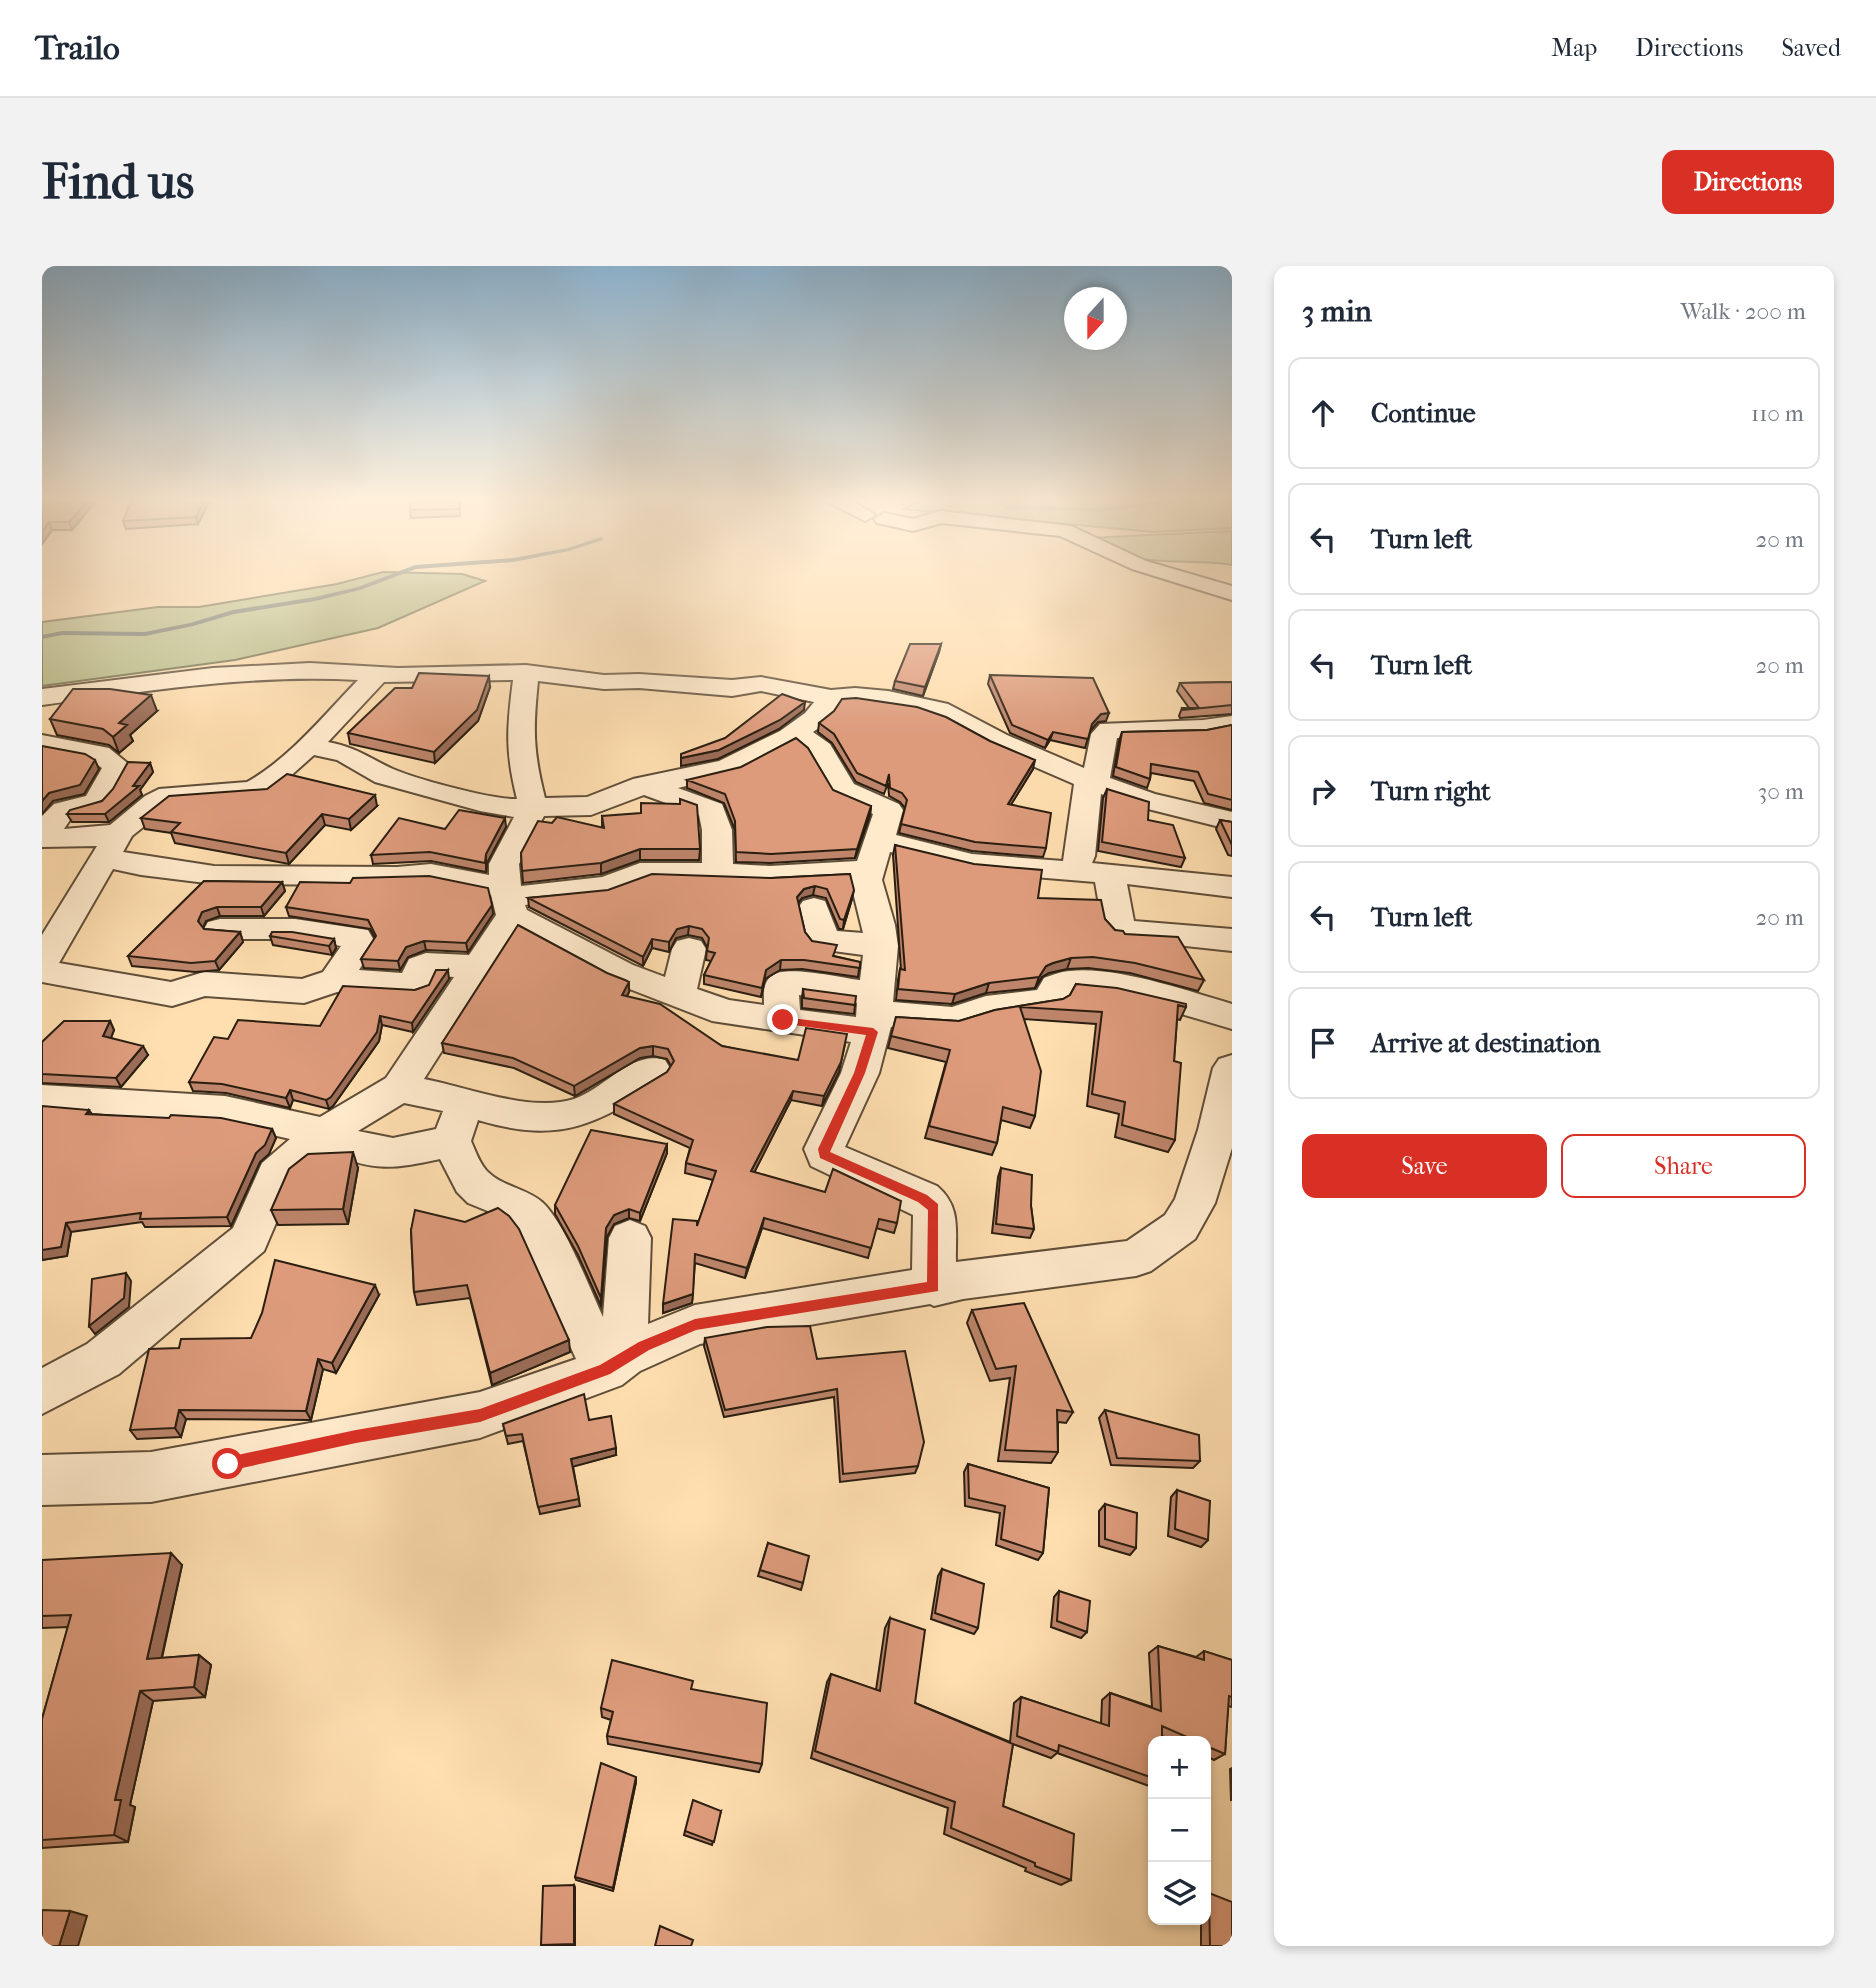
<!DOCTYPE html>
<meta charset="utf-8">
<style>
body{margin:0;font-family:"IM FELL French Canon",serif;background:#f2f2f3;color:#1f2937}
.controls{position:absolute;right:21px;bottom:21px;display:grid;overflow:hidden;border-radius:14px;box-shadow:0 4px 10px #0003}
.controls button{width:63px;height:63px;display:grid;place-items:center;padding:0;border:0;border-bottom:2px solid #e0e1e3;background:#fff;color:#1f2937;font:35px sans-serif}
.compass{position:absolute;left:1022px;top:21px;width:63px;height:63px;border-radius:50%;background:#fff;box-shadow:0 4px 10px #0003;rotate:201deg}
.stop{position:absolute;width:21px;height:21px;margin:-16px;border:5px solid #d93025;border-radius:50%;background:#fff}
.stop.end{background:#d93025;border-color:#fff;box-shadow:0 2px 7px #0008}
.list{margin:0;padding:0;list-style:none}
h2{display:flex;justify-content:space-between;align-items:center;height:91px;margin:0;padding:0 28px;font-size:30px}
h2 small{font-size:23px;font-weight:400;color:#747a83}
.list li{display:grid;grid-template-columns:46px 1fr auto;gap:21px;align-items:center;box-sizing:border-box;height:112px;margin:0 14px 14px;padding:0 14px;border:2px solid #e0e1e3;border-radius:14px}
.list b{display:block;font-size:26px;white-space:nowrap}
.list em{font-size:23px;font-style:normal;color:#747a83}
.actions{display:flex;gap:14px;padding:21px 28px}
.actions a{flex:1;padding:16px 0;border:2px solid #d93025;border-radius:14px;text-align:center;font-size:24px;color:#d93025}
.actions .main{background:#d93025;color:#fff}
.icon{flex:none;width:38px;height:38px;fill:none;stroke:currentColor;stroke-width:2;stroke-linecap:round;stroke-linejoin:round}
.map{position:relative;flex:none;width:1190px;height:1680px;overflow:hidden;border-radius:14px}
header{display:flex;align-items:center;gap:42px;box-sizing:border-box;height:98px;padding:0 35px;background:#fff;border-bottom:2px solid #e0e1e3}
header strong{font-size:33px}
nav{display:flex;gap:38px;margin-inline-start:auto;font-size:24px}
.intro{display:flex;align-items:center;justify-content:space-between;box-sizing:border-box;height:168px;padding:0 42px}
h1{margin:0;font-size:49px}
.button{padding:18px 32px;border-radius:14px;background:#d93025;color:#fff;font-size:24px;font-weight:700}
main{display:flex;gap:42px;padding:0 42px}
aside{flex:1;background:#fff;border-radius:14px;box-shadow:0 4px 10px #0003}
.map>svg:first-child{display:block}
.green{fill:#bbc28f;stroke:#727050;stroke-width:2}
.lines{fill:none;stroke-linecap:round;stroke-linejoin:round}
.stream{fill:#747b74;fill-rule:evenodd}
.street-casing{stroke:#5f4e39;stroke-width:4}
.street{fill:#ffeacc;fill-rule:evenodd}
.wall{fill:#be856b;stroke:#2a1e11;stroke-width:2}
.shaded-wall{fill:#9b6c57;stroke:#2a1e11;stroke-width:2}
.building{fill:#dd9b7c;stroke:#2a1e11;stroke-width:2}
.route{fill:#d93025}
</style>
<header>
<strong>Trailo</strong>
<nav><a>Map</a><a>Directions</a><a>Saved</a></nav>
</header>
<div class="intro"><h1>Find us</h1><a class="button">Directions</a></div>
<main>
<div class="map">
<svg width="1190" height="1680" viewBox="0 0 1190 1680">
<rect width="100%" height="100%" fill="#ffdeb0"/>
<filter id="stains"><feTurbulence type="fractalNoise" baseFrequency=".00286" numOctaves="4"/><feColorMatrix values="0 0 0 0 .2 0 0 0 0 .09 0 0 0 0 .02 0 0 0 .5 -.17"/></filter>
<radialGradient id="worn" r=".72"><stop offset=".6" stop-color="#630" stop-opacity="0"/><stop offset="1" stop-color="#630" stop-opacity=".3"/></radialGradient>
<path class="green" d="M882,232H1190V262L1111,266L862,243Z
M1190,265V299C1156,293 1119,299 1086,290C1072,286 1059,278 1046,272Z
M341,306L420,308L443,315L336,362L193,394L0,420V356L116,341H157L295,318Z"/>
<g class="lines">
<path class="stream" d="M1144,232H1158L1059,246L966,243L963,241L966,239L1059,242Z
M559,271L562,273L561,274L527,285L471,296L374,303L318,324L273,335L192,348L151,360L103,370L20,369L0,373V369L20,365L103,366L148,357L191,344L273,331L316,321L373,299L471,292L526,282Z"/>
<g class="street-casing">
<path id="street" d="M783,232H806L833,249L823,255L785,236Z
M899,245L1029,260L1104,295L1190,320V334L1090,303L1018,270L900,257L871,265L835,257L832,253L842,247L871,253Z
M268,397L356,402L484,399L562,409L597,408L690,414L719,411L789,424L813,422L846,425L906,438L965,469L1042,502L1049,468L1058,458L1161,454L1190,450V466L1161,470L1075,472L1068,512L1113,528L1190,546V564L1094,540L1059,528L1053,590L1050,597L1190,611V631L1085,618L1092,655L1190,663V685L1069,672L1061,662L1053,616L930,606L848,586L840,614L853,659L856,680L851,736L910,741L944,730L995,724L1002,712C1010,709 1020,705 1028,705C1074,700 1146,725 1190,738V763C1137,748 1084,728 1028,728L1021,740L1016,743L948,754L912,765L849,761L837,807L803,881L895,920C920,941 913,966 914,996L1085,975L1123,949L1133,933L1156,864L1171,802L1177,793L1190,789V882L1173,937L1153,973L1109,1005L1094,1010L921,1033L892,1040L888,1038L658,1078L598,1105L580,1119L438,1172L109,1236L0,1239V1189L109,1186L438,1126L534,1093L481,975L471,961L453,948L426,937L415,926L398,893C351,903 332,906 287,886L251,917L222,985L77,1108L0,1148V1102L45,1078L191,962L220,897L248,873L183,858L0,847V819L183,830L278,851L344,812L412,711L394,710L386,727L374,731L295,726L262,737L163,730L130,740L0,716V669L55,580L0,581V550L12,538L44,530L60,502L48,494L0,485V469L67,482L89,500C69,535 73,545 30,551L22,563L68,559L103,530L117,523L205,516C248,492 282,449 316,414C210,408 105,425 0,439V423L171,402ZM471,414C465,462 463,485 475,533C451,534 374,513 351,503C325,491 316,482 286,476L342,416ZM496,415L562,423L597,422L690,430L719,425L772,436L763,447L738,465L677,495L591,513L545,531L503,532C491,485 491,463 496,415ZM813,438L889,449L947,481L1032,518L1021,595L930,588L854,569L861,544L857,538L812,518L788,478L771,466L781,459L797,439ZM753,478L767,489L791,530L831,548L815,595L728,600L691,598L690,564L680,538L636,522L697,507ZM272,489L295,494L333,516L438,545L472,551L447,598V609L389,598L355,601L172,600L81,586L90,570L130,538L221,530L235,522ZM602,529L657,549L660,564V597H598L560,611L479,620L477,598L502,550L549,549ZM71,603L99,609L172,618L355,619L389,616L449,629L454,649L427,689L384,687L367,693L360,707L317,704L334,678L326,664L253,653H178L166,656L162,663L166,670L178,673H253L299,680L281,706L260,713L162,706L129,716L17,697ZM609,614L728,618L808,614L821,667L795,665L783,635L772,632L761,635L756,642L764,674L769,682L821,689L818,714C799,712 746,699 731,709C720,716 722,728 722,739L687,734L655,723L664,683L659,675L647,672L635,675L630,683L623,711L591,699L485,644L483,639L566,630ZM476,665L567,715L670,755L809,776L799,807L762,883L769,900L871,949L870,1004L653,1039L606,1058L609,972L603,960L588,954L573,960L567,972L561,1051C547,1021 523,957 500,936C484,922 458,920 444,904C437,896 433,884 429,875L436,854C520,879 555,858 623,814L629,804L623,794C589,784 563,823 532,833C489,847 425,821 382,813ZM757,729L815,737L814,751L758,744ZM362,837L401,845L394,863L351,872L316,865Z"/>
</g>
<use href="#street" class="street"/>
</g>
<path class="wall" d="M0,232H56L30,264H10L0,278Z
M91,232H169L156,258L84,263L81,255Z
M418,232V250L369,252L368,244Z
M899,378L897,386L881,430L851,423L853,415Z
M948,409L1064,455L1056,456L1048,465L1043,482L1008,474L1003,482L968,467L946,418Z
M1190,416V448L1138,452L1137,450L1140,442H1147L1135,425L1138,417Z
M448,421L436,455L393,497L308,478L306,467L370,422Z
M115,445L88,469L91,475L77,487L67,479L15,469L8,453Z
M777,457L991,503L969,538L1004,582L1001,591L930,585L857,567L863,542L858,536L847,530L846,517L842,528L814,516L790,477L776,466Z
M1190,459V544L1162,537L1152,515L1109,507L1108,513L1105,522L1071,510L1077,475L1080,466L1165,464Z
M108,497L111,506L98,524L100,529L67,556H30L25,548L60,535Z
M645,514L829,540L828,549L813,592L728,597L694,596L693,564L682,537L645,522Z
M1065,523L1106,554L1143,592L1139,601L1056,585L1061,532Z
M335,540L309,564L283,559L247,598L133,577L129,567L103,563L99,552Z
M560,550L658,583L657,594H598L559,608L481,617L479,587L510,557L560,562Z
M1178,554L1190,556V590L1186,589L1174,563Z
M464,561L445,597L444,606L389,595L331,598L329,589L403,563Z
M853,579L996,632L1063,653L1073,664L1083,668L1162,714L1156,725L1088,707L1046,702L1025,703L1007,707L1000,711L993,722L944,727L910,738L854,734L856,714L858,703L859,704L851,589Z
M808,608L810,633L801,663H797L784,632L771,629L760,632L756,637L763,666L770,675L792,690L818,696L816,711L760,703L738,704L723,713L719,731L662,718V709L669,695L664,694L665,681L660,672L646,669L634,672L627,686L610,682L601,700L487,641L486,632L729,612Z
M162,615L240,616L243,625L222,650H178L164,655L161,662L162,663L198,666L201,676L177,704L153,706L90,700L86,690Z
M244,641L451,648L426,686L384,684L366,691L358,704L322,702L319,693L333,672L328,663L247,650Z
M228,670L292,673L294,682L290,689L231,679Z
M407,713L371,766L340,759L337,775L291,840L287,843L251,834L248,842L184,827L151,825L147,816L186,773L278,760L373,724Z
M1034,718L1144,741L1138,754L1135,753L1132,795L1133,874L1126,886L1073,871L1077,848L1045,840L1054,758L982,753L993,850L988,862L959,854L955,877L950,889L883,872L904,796L846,782L854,751L917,755L953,744L1021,733L1028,729Z
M761,723L813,739L812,748L760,742V732Z
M587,726L585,730L680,780L797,806L780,840L749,834L712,906L855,957L852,967L834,962L826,992L720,962L703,1012L653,997L650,1037L621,1047V1038L655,960L671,914L643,907L644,897L648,882L572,848V838L625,806L629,800L625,793L611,790L598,792L533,830L472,802L402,787L400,777Z
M68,755L72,764L69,772L106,789L79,821L0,817V776Z
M47,844L50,848L230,863L234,872L227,888L218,896L189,960L103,961L100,956L29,966L25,990L0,994Z
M625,878V887L598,955L587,952L572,958L565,971L559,1040L536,989L513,948V939Z
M316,902L306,958L236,959L229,944Z
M959,902L989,940L992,963L988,972L950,967L956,911Z
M369,964L528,1086L450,1119L428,1032L375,1039L372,1026Z
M337,1029L294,1107L281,1103L269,1154L144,1153L139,1171L95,1173L88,1164L137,1082L209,1072Z
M930,1044L1031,1146L1024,1157L1016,1156V1186L1009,1197L956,1195L968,1112L948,1115L925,1057Z
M663,1072L775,1093L876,1200L873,1207L798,1216L792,1131L682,1151L662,1080Z
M1063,1144L1158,1195L1151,1202L1069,1199L1057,1152Z
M547,1154L574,1189L531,1200L538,1240L498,1248L481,1175L466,1178L461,1158Z
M926,1198L1007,1222L1001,1287L996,1294L954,1279L958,1247L923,1240L922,1206Z
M1135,1224L1166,1274L1159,1281L1126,1270L1129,1231Z
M1063,1238L1094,1282L1088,1289L1057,1280V1245Z
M726,1277L761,1317L759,1324L716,1310Z
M0,1294L140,1299L120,1392L157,1389L169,1399L163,1431L111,1435L88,1539L93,1541L86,1576L0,1582V1453L26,1361L0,1362Z
M900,1303L936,1362L932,1368L889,1353L896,1310Z
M1017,1325L1045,1366L1039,1372L1009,1361L1012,1331Z
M848,1352L873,1437L968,1476L972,1437L979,1431L1059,1458L1060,1434L1068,1427L1110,1441L1107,1387L1116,1380L1154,1391L1162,1385L1190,1394V1441L1186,1440L1183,1488L1172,1494L1164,1490V1475H1131L1120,1470L1111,1512V1520L1110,1521L1015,1487L1009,1492L971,1478L961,1540L1029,1614L1019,1619L983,1605L984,1602L902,1568L906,1542L769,1492L785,1416L789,1408L834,1424L843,1362Z
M649,1423L720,1498L717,1506L566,1478L565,1470L569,1454L560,1451L559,1442Z
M1190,1502V1534H1189L1188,1503Z
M594,1516L571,1625L534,1614L533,1611Z
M679,1545L670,1579L642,1569L643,1565Z
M532,1619L533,1622V1680H500L499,1679Z
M1167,1627L1190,1680H1159V1654H1164V1628Z"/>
<path class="shaded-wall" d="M48,232H56L30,264L27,256Z
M163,232H169L156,258L154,251Z
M7,256L10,264L0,278V266Z
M899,378L897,386L881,430L883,421Z
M447,410L448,421L436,455L393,497L392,486Z
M109,429L115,445L88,469L91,475L77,487L71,471L77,457Z
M763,436L762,444L737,463L676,493L639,500V492L677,484Z
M1067,447L1064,455L1056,456L1047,466L1050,458L1059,448Z
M1011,466L1008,474L1003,482L1006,474Z
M53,494L57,503L42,528L11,535L0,548V535L7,527Z
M993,494L991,503L964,547L966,538Z
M108,497L111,506L98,524L100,529L67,556L63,548L91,520Z
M333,529L335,540L309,564L307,553Z
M829,540L828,549L813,592L815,583Z
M280,548L283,559L247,598L244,587Z
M463,552L464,561L445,597L444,606V588Z
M598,583V594L559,608V597Z
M240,616L243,625L222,650L219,641Z
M773,620L771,629L760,632L754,640L755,631L762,623Z
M812,624L810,633L801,663L802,654Z
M450,639L451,648L426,686L424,677Z
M175,641L178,650L164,655L160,664L156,655L160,646Z
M647,660L646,669L634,672L627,686V676L635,663Z
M198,666L201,676L177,704L173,695Z
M292,673L294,682L290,689L287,680Z
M610,673V682L601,700V691Z
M382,675L384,684L366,691L358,704L356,695L364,681Z
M1029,692L1025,703L1007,707L1000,711L993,722L997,711L1004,700L1011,697Z
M739,694L738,704L723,713L719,731L724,704Z
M406,704L407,713L371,766L370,757Z
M587,716V726L580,738V729Z
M947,717L944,727L910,738L913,728Z
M338,750L340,759L337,775L291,840L287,843L284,834Z
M68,755L72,764L66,779L61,770Z
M803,778L797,806L780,840L782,830Z
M101,780L106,789L79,821L74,812Z
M611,780V790L598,792L533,830L532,820L598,782Z
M248,824L251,834L248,842L244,832Z
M751,825L749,834L708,915L709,905Z
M230,863L234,872L227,888L218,896L189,960L185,951L214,887Z
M625,878V887L598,955V947Z
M311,886L316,902L306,958L301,943Z
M587,943V952L572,958L565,971L559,1040V1032L564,962L572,949Z
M722,952L720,962L703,1012L705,1002Z
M24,957L29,966L25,990L0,994V984Z
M84,1007L89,1015L87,1041L53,1068L47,1060Z
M333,1019L337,1029L294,1107L290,1097Z
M651,1028L650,1037L621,1047V1038Z
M527,1074L528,1086L450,1119L448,1107Z
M276,1093L281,1103L269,1154L264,1145Z
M137,1144L144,1153L139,1171L133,1162Z
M574,1182V1189L530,1201L529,1193Z
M129,1287L140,1299L117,1403L105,1393Z
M157,1389L169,1399L163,1431L152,1421Z
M98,1425L111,1435L88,1539L93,1541L86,1576L72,1569L73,1534Z
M594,1511V1516L571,1625V1622Z
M532,1619L533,1622V1680L532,1678Z
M28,1645L45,1650L36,1680H17Z"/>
<path class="building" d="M0,232H48L27,256H7L0,266Z
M91,232H163L154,251L81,255Z
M369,232H417V243L368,244Z
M868,378H899L883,421L853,415Z
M377,407L447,410L435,444L392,486L306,467L353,422H370Z
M948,409L1051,412L1067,447L1059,448L1050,458L1046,473L1011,466L1006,474L970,459Z
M1190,416V439L1141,444L1140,442H1157L1138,417Z
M31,423H68L109,429L77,457L85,459L71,471L61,463L8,453Z
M740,428L763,436L738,454L677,484L639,492V488L683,472Z
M814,432L875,441L904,451L948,475L993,494L966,538L1009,547L1004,582L933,576L859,558L865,534L860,527L848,522L847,508L844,520L815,507L792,468L777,457L792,445L800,433Z
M1190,459V534L1166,528L1156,506L1109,498L1108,513L1074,501L1080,466L1165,464Z
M754,472L766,482L791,524L829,540L815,583L729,588L694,586L693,555L683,528L645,514L699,501Z
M0,480L43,488L53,494L38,519L7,527L0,535Z
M86,496L108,497L91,520H97L63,548H25L28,544L60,535L71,523Z
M245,508L333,529L307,553L280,548L244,587L129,566L138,557L99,552L127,530L225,523Z
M1065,523L1107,536L1106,554L1131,559L1143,592L1060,576Z
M638,533L655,539L658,583H598L559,597L480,605L479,587L496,555L510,557L515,551L562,562L560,550L599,547V537L638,538Z
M417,544L463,552L444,588L443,597L388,586L329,589L357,552L403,563Z
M1178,554L1190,556V579Z
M853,579L932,598L1000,604L996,632L1059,634L1063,653L1073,664L1081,665L1083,668L1136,671L1162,714L1093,697L1051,691L1029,692L1011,697L1004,700L997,711L947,717L913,728L856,723L858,703L863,704Z
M610,608L729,612L808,608L812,624L802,654L798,653L785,623L773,620L762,623L755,631L763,666L770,675L795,679L791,690L818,696V702L762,694H739L724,704L720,722L662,709L673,687L665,685L667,672L660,663L647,660L635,663L627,676L610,673L601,691L486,632L566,624Z
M387,610L446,622L450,639L424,677L382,675L364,681L356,695L319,693L334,670L326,654L244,641L258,616L308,617L311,612Z
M162,615L240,616L219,641H175L160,646L156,655L162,663L198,666L173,695L149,697L86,690Z
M476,659L565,707L583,714L587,716L580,729L618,738L680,780L756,794L764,762L805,768L799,796L782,830L751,825L709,905L783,926L791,903L859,935L855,957L837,953L829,982L722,952L705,1002L653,988L651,1028L621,1038L631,953L655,955V960L674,905L644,897L651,874L572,838L625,806L632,795L626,783L611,780L598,782L532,820L471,792L400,777Z
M230,666H250L292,673L287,680L228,670Z
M394,704H406L370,757L338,750L335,766L289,831L284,834L248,824L244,832L180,818L147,816L172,771L186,773L196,754L278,760L301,720L373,724L387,719Z
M1034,718L1075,722L1144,738V741L1136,739L1132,795L1139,797L1133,874L1080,859L1083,836L1050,828L1060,746L978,741L999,805L993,850L961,841L955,877L887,860L908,784L849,770L854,751L917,755L953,744L1021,733L1028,729Z
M761,723L814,730L813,739L762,732Z
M22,755H68L61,770L101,780L74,812L0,808V776Z
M0,840L47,844L44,848L127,852L129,849L179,852L230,863L223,879L214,887L185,951L98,953L99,947L24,957L19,981L0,984Z
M549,864L625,878L598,947L587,943L572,949L564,962L559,1032L536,980L513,939Z
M311,886L301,943L229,944L247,903L266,888Z
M959,902L990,909L989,940L992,963L954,958Z
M456,942L467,950L477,963L527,1074L448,1107L425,1019L372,1026L369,964L373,944L423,956Z
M233,994L333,1019L290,1097L276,1093L264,1145L137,1144L133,1162L88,1164L107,1083L137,1082L139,1073L209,1072L220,1047Z
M84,1007L82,1032L47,1060L50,1013Z
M982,1037L1031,1146L1015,1144L1016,1186L963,1184L974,1100L954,1103L930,1044Z
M768,1060L775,1093L863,1085L882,1176L876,1200L801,1208L795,1123L683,1144L663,1072L725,1061Z
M542,1128L547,1154L569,1150L574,1182L529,1193L537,1233L496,1241L480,1168L464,1170L461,1158Z
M1063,1144L1157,1169L1158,1195L1075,1192Z
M926,1198L1007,1222L1001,1287L959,1273L963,1240L927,1232Z
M1135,1224L1168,1235L1166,1274L1133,1263Z
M1063,1238L1095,1247L1094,1282L1063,1273Z
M726,1277L767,1290L761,1317L718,1304Z
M129,1287L105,1393L157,1389L152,1421L98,1425L73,1534H79L72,1569L0,1574V1453L29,1349L0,1350V1294Z
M900,1303L942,1318L936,1362L893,1347Z
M1017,1325L1048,1335L1045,1366L1015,1355Z
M848,1352L883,1364L873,1437L971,1478L961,1540L1032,1568L1029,1614L993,1600V1597L909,1562L913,1536L773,1485L789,1408L838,1425Z
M1116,1380L1162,1394V1385L1190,1394V1431L1187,1430L1183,1488L1164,1480V1475H1154L1120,1460V1475H1111V1512L1017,1479L1016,1486L975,1470L979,1431L1067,1460L1068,1427L1119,1445Z
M570,1394L651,1415L649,1423L725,1437L720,1498L565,1470L571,1446L559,1442Z
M559,1497L594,1511L571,1622L533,1611Z
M651,1534L679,1545L672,1576L643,1565Z
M532,1619V1678L499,1679L501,1620Z
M1167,1627L1190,1636V1680H1168Z
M0,1644L28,1645L17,1680H0Z
M618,1660L651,1674L649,1680H613Z"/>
<linearGradient id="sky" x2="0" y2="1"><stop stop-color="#8db6d4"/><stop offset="0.5" stop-color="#fff0db"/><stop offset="1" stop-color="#fff0db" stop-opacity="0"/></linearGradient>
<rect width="1190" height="467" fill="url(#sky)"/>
<path class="route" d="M741,751L831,762L836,766L823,807L788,886L885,929L896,938V1025L654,1064L607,1084L568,1108L438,1156L314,1177L186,1205L181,1203L179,1198L181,1193L186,1191L314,1164L438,1143L558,1099L597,1076L653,1053L885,1016L886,944L876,936L778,892L776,883L812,807L824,769L737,757V752Z"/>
<rect width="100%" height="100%" filter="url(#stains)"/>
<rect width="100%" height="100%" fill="url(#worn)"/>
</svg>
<div class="controls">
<button>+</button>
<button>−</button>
<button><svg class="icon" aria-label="layers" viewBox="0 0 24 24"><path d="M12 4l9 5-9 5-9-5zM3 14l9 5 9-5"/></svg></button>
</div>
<svg class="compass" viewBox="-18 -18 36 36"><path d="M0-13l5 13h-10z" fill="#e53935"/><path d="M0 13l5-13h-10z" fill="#747a83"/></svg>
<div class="stop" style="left:186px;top:1198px"></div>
<div class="stop end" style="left:741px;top:754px"></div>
</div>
<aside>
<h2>3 min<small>Walk · 200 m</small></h2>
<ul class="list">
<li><svg class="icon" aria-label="ahead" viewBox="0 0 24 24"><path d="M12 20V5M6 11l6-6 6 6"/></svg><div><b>Continue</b></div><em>110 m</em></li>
<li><svg class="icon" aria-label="left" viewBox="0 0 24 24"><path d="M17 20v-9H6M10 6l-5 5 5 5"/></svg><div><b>Turn left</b></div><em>20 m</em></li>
<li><svg class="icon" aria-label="left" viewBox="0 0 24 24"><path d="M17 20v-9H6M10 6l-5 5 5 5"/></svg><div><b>Turn left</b></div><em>20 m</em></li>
<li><svg class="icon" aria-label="right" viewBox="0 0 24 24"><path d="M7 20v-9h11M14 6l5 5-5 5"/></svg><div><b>Turn right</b></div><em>30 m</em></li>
<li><svg class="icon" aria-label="left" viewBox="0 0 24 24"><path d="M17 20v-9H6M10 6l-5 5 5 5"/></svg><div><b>Turn left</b></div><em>20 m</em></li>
<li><svg class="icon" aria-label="arrive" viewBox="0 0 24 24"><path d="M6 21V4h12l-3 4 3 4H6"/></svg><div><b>Arrive at destination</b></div></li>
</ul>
<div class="actions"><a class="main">Save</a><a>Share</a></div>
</aside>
</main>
